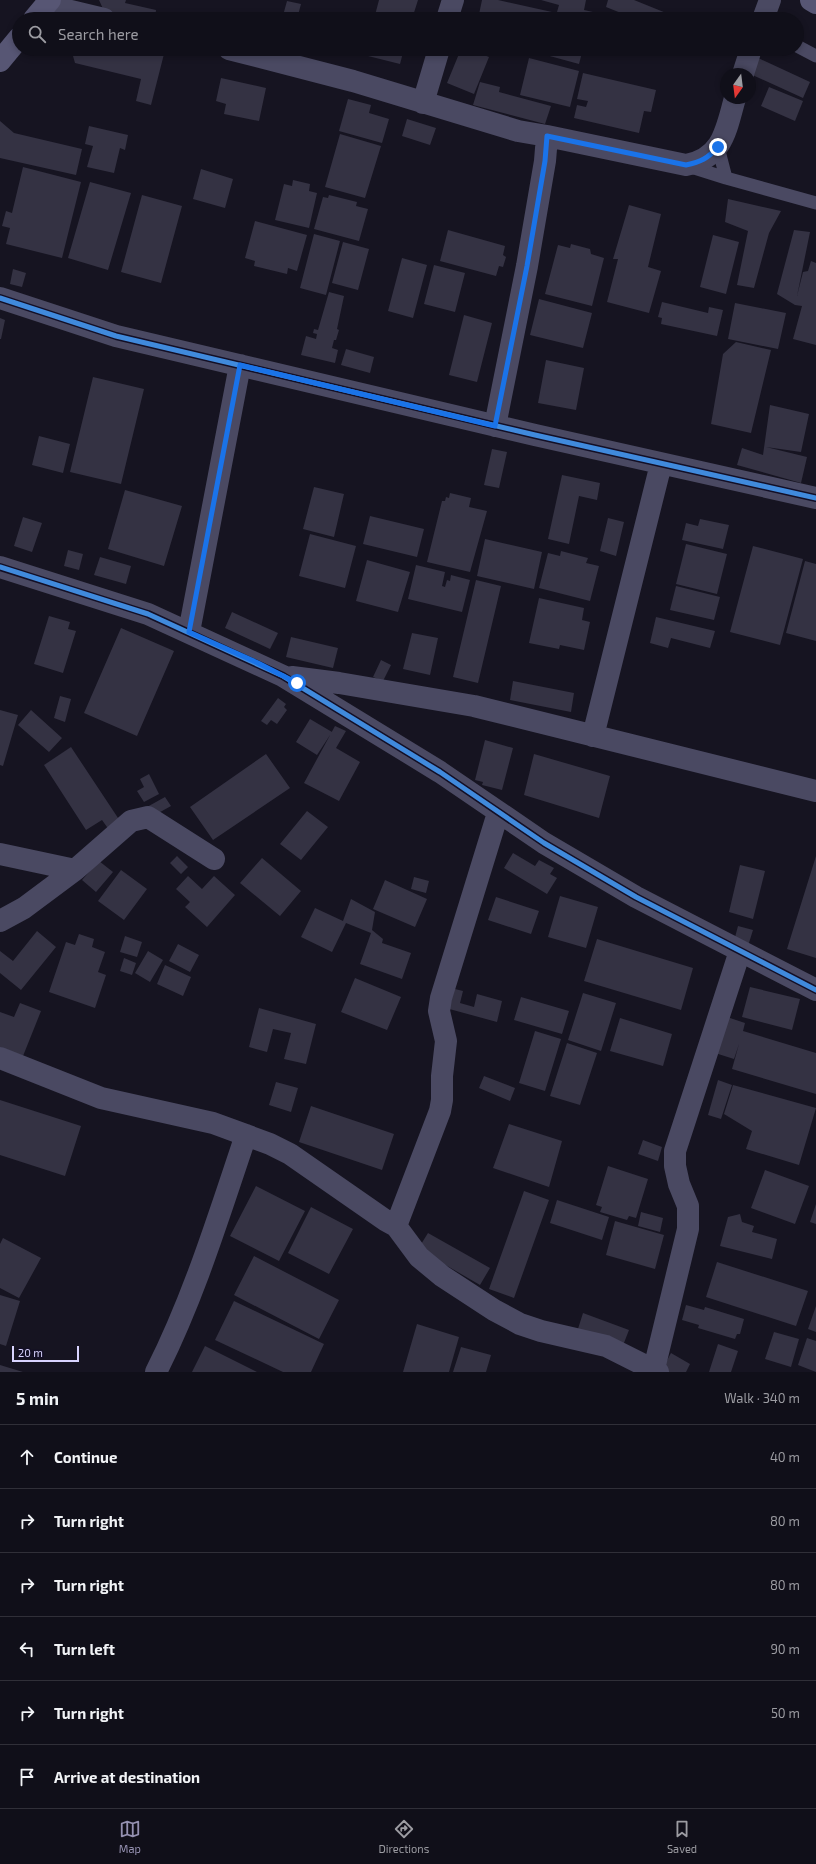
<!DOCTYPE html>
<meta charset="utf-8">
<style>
body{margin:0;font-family:"Exo 2",sans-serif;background:#1e1d26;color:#f1f3f6}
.compass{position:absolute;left:720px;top:68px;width:36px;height:36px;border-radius:50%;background:#100f19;box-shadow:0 2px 6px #0003;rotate:194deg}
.scale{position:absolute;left:12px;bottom:10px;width:67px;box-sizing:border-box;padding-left:4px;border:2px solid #d9d4ff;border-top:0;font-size:11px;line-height:14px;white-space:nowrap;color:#d9d4ff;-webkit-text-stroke:3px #130f26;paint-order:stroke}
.stop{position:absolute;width:12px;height:12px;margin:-9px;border:3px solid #1a73e8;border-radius:50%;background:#fff}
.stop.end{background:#1a73e8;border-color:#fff;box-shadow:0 1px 4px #0008}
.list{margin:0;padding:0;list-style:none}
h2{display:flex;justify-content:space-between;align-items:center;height:52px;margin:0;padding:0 16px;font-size:17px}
h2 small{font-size:13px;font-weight:400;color:#9c9ca2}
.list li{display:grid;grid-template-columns:26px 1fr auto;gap:12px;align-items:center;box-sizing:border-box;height:64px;padding:0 16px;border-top:1px solid #302f38}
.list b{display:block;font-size:15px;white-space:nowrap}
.list em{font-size:13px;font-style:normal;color:#9c9ca2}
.icon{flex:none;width:22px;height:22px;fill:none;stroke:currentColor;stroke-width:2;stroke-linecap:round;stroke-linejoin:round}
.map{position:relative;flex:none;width:816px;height:1372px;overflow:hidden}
.search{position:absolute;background:#100f19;box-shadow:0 2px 6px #0003;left:12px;right:12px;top:12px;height:44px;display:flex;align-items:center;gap:10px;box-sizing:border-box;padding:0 14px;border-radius:22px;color:#9c9ca2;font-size:15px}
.sheet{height:436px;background:#100f19}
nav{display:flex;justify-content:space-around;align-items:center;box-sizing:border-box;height:56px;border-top:1px solid #302f38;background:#100f19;font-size:11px;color:#9c9ca2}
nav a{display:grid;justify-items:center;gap:2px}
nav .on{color:#9591b1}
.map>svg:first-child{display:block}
.building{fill:#343243}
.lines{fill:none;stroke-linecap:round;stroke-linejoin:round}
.service{stroke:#4a4962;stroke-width:13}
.minor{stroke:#4a4962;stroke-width:22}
.secondary{stroke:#575674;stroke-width:22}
.cycleway-casing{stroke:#130f26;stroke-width:8}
.cycleway{stroke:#408adc;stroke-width:5}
.route{stroke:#1a73e8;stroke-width:5}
</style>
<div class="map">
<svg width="816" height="1372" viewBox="0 0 816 1372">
<rect width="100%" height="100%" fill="#161421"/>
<path class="building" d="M99,0H126L125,3L156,10L155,19H141L104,11Z
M379,0H418L412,19H374Z
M482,0H498L552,12L551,19H478Z
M541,0H586L584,10L593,12L591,19H555L559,5Z
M608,0H634L681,19H636L606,7Z
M287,1L301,4L297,19H282Z
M194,13L212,17L211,19H193Z
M71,49H115L124,52L125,49H145L164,54L151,105L136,101L141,79L75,63Z
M366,49H404L400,64L364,55Z
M461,49H470L489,57L474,94L447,83Z
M520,49H544L542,55Z
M547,49H583L579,64L546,55Z
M756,57L810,82L803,98L748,73Z
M529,58L579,71L570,107L520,95Z
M583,73L656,90L651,112L644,111L639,133L574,118L577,105L586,107L588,101L577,99Z
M221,78L266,88L259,121L224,114L226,104L216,101Z
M480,82L500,87L499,92L551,106L545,124L473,105Z
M769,87L803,101L795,121L761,106Z
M348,99L371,105L369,113L389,119L382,143L339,131Z
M407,119L436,128L430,145L402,136Z
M0,121L14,133L82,149L76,175L0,158Z
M89,126L128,135L125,150L120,148L114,173L87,167L93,146L85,144Z
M340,134L381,146L365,198L325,187Z
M23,167L81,182L62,258L6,244L10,228L2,226L6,211L12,213Z
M201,169L233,179L225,208L193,199Z
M293,180L310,184L309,191L317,193L309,228L275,220L284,184L292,186Z
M90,182L131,193L108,270L68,258Z
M142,195L182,206L161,283L121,272Z
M329,195L357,202L356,206L368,209L359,241L314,229L323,197L328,198Z
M728,199L781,211L769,233L754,288L737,285L748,231L725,222Z
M629,205L661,214L648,267L661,271L649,313L607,302L618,259H613Z
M255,221L307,235L297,271L288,268L287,274L254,266L255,261L245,258Z
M448,230L505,246L503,255L506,257L503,267L499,266L496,276L440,261Z
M794,230L810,232L797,296L803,272L808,271L811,261L816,263V345L793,339L802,306L795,305L777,294Z
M314,234L340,241L326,295L300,288Z
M713,235L739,242L726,294L700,287Z
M343,242L369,249L358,290L332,283Z
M571,244L590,249L591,254L604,258L592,306L545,294L558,245L570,248Z
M402,258L427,265L413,318L388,311Z
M434,265L465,273L455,312L424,304Z
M13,269L26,273L22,287L10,284Z
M329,292L344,296L337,329L339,330L336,340H334L332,348L338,350L335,363L301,355L306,336L316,339L317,334L313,333L314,329L318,330Z
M539,299L592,313L583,348L530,335Z
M662,302L708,313L709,307L723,310L717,336L661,324L662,318L658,317Z
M735,303L786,313L778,349L728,339Z
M464,315L492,323L477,382L449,375Z
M0,318L5,320L1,339H0Z
M736,342L771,350L751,433L711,424L723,354Z
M346,349L374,357L370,373L341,365Z
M546,360L584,368L576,410L538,403Z
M93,377L144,389L121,484L70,472Z
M770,405L809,414L801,452L766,447L807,457L801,483L737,465L742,448L763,455Z
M39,436L70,444L63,473L32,465Z
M492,449L507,452L499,488L484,485Z
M562,475L600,483L597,500L579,496L569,544L548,539Z
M314,487L344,494L334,537L303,529Z
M125,490L182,506L164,566L108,549Z
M450,493L471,498L469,507L487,511L470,572L427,562L442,501H445L446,497L449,498Z
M370,516L424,529L417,557L363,544Z
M23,517L42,523L32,552L14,546Z
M608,518L624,522L616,556L600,551Z
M700,519L729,525L723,549L682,540L686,523L698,526Z
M310,534L356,546L345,588L299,576Z
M485,539L542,552L534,589L477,576Z
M686,544L727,554L717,594L676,584Z
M753,546L803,559L780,645L730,632Z
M68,550L83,554L79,570L64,566Z
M561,551L588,558L586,563L599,566L590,601L539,588L548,553L560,556Z
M100,557L131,566L126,584L94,575Z
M367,560L410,572L398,612L356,601Z
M805,561L816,564V641L786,633Z
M416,565L445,572L442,586L445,587L447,580L450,581L451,575L470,580L462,612L408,599Z
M476,580L501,586L478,683L453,677Z
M676,586L720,597L714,620L670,610Z
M539,598L584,608L582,620L590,622L584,650L560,645L559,649L529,643Z
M232,612L278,633L270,649L225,628Z
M49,616L70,622L68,629L76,631L63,673L34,664Z
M656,617L715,631L710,648L671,638L668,648L650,643Z
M121,628L174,651L137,736L84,713Z
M412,633L438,638L430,675L403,669Z
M291,637L338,648L333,668L286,657Z
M381,660L391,665L383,681L373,677Z
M513,681L574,693L571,712L510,700Z
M60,696L71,699L65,722L54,718Z
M278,698L286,704L284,707L287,710L277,724L271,720L267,725L261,721Z
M0,710L18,715L3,766L0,765Z
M31,710L62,738L49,752L18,725Z
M310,719L332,732L317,755L296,742Z
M335,726L346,731L336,748L360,762L339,801L304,783Z
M485,740L513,748L502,790L482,785L483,782L475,780Z
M71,747L124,827L112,834L102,820L86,830L44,765Z
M266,754L290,788L213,840L190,807Z
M534,754L610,776L599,818L524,795Z
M149,774L159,794L144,802L137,791L144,787L140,779Z
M165,797L171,806L153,816L147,807Z
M307,811L328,827L301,860L280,844Z
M513,853L535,866L539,860L554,868L550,874L557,878L547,894L504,868Z
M177,856L188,867L181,874L170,863Z
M816,856V958L787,949Z
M262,858L301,891L280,916L240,883Z
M99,861L113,872L96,892L82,880Z
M740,865L765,871L753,919L729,912Z
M121,870L147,889L124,920L98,901Z
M188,876L202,889L214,876L235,895L207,927L185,907L190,902L176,889Z
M414,877L429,881L426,893L411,889Z
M385,880L427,899L415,927L373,909Z
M560,896L598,907L586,948L548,937Z
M496,897L539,911L531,934L488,920Z
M351,899L375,912L372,930L383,939L382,943L411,953L402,979L360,964L371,933L346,923L332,952L301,937L315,908L343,921Z
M738,926L753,930L748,946L734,941Z
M37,931L56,947L21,990L0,973V951L13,961Z
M79,934L94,939L92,947L105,952L98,972L106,975L95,1008L49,992L66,942L75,945Z
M125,936L142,942L137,957L120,952Z
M597,939L693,968L681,1010L584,981Z
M178,944L199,955L190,972L169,961Z
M148,951L163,960L150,982L135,973Z
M124,958L136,963L132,975L120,971Z
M165,965L191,977L183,996L157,984Z
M355,978L401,997L387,1030L341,1012Z
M447,987L463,991L460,1003L474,1007L477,994L502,1001L497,1022L442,1007Z
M750,987L800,999L792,1030L742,1017Z
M583,993L616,1003L601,1051L568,1040Z
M521,997L569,1011L562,1034L514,1020Z
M20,1003L41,1011L23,1056L0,1047V1012L14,1017Z
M259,1008L316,1024L306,1064L284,1059L291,1033L273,1029L267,1052L249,1047Z
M727,1017L745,1023L743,1031L816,1053V1094L732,1069L739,1044L734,1059L715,1053Z
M620,1018L672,1034L663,1066L610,1051Z
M535,1031L561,1039L545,1091L519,1083Z
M567,1043L597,1053L580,1105L550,1096Z
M484,1076L515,1088L510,1101L479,1088Z
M718,1080L732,1085L721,1119L708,1115Z
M276,1082L298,1088L291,1112L269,1105Z
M733,1085L816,1108L799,1165L746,1149L752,1131L724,1114Z
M0,1100L81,1126L65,1176L0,1155Z
M311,1106L394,1134L382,1170L299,1142Z
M509,1124L562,1141L549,1187L493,1168Z
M643,1140L662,1147L658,1161L638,1154Z
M608,1166L648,1179L636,1218L629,1216L627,1220L600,1212L602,1207L596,1205Z
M765,1170L809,1186L795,1224L751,1208Z
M256,1186L305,1211L279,1261L230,1236Z
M524,1191L549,1200L514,1298L489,1289Z
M557,1200L609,1217L602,1240L550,1223Z
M816,1204V1224L810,1222Z
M311,1207L353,1229L329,1274L288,1253Z
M641,1212L663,1218L660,1232L638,1226Z
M740,1214L742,1222L754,1226L752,1232L777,1239L772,1259L720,1246L728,1217Z
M615,1221L664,1235L655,1269L606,1255Z
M428,1233L490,1268L480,1285L418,1249Z
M3,1238L41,1258L19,1298L0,1288V1244Z
M254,1256L339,1300L319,1339L234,1295Z
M717,1262L808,1291L796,1326L706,1297Z
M0,1295L20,1301L6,1346L0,1344Z
M234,1301L324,1344L311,1372H283L215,1340Z
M686,1305L704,1310L705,1307L744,1319L740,1334H737L735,1339L698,1328L699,1325L682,1320Z
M816,1306V1332L808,1329Z
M583,1313L629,1330L622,1348L577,1332Z
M417,1324L459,1337L449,1372H403Z
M774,1332L799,1339L791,1367L765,1359Z
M807,1338L816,1341V1372L798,1365Z
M718,1344L738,1351L731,1372H709Z
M205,1346L257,1372H192Z
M461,1347L491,1355L486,1372H453Z
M671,1353L690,1364L686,1372H669L663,1368Z
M0,1365L23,1372H0Z"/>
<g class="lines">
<path class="service" d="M797,46L816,56
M718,147L726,178
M688,166L726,178L816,203"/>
<path class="minor" d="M46,5L104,19
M447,19L453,0
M763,19L770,0
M229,49L353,81L518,131L547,136L686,165C723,158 726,130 735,98
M743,74L751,49
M423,103L439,49
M0,298L116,336L535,435L816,498
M495,426L527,266L545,161L547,136
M0,567L148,614L283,676L440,772L544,843L636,897L816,990
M189,632L240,365
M292,677L339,683L474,706L816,791
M593,736L661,464
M0,854L75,870
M0,921L24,908L75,870L131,821L148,817L214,859
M0,1058L101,1098L213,1123L270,1144L290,1154L385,1220L396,1226L419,1257L442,1276L494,1310L520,1324L541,1331L606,1346L658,1372
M396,1226L440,1111L442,1100V1076L446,1041L439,1011L441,998L498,813
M654,1369L688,1229V1206L679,1184L675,1166V1151L740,951
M156,1372C194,1297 219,1215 246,1135"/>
<path class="secondary" d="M811,0L816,3
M34,19L50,0
M0,61L19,38"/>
<g class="cycleway-casing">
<path id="cycleway" d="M0,298L116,336L535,435L816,498
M0,567L148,614L283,676L440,772L544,843L636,897L816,990"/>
</g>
<use href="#cycleway" class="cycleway"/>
</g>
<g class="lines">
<path class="route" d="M297,683L258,663L189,632L240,365L495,426L527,266L545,161L547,136L686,165C701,162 708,158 718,147"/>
</g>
</svg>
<svg class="compass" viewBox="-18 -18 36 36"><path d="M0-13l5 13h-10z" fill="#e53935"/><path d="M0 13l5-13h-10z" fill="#9c9ca2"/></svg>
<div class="scale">20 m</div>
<div class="stop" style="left:297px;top:683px"></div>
<div class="stop end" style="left:718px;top:147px"></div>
<div class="search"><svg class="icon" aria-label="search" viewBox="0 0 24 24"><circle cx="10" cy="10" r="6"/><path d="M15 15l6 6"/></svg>Search here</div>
</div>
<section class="sheet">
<h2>5 min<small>Walk · 340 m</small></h2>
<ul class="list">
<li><svg class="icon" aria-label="ahead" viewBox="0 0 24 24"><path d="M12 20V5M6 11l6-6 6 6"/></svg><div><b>Continue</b></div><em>40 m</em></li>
<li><svg class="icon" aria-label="right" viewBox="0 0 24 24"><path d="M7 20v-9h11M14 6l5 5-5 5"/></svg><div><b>Turn right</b></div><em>80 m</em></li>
<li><svg class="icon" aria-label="right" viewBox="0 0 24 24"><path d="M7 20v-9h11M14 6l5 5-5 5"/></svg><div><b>Turn right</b></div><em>80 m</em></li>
<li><svg class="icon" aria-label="left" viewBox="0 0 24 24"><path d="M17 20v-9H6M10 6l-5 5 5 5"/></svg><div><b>Turn left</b></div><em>90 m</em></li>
<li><svg class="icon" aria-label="right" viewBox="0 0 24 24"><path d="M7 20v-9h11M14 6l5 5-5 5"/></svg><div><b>Turn right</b></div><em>50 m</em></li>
<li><svg class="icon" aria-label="arrive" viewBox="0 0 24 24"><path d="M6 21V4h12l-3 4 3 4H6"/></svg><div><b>Arrive at destination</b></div></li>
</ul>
</section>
<nav>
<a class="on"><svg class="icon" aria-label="map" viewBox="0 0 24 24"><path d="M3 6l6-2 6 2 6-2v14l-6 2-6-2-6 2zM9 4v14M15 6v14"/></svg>Map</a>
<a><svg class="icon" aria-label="directions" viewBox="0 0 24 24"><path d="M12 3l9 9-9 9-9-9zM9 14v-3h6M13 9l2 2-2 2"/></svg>Directions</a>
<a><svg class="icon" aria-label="saved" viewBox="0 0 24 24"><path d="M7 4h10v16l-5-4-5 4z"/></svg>Saved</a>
</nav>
